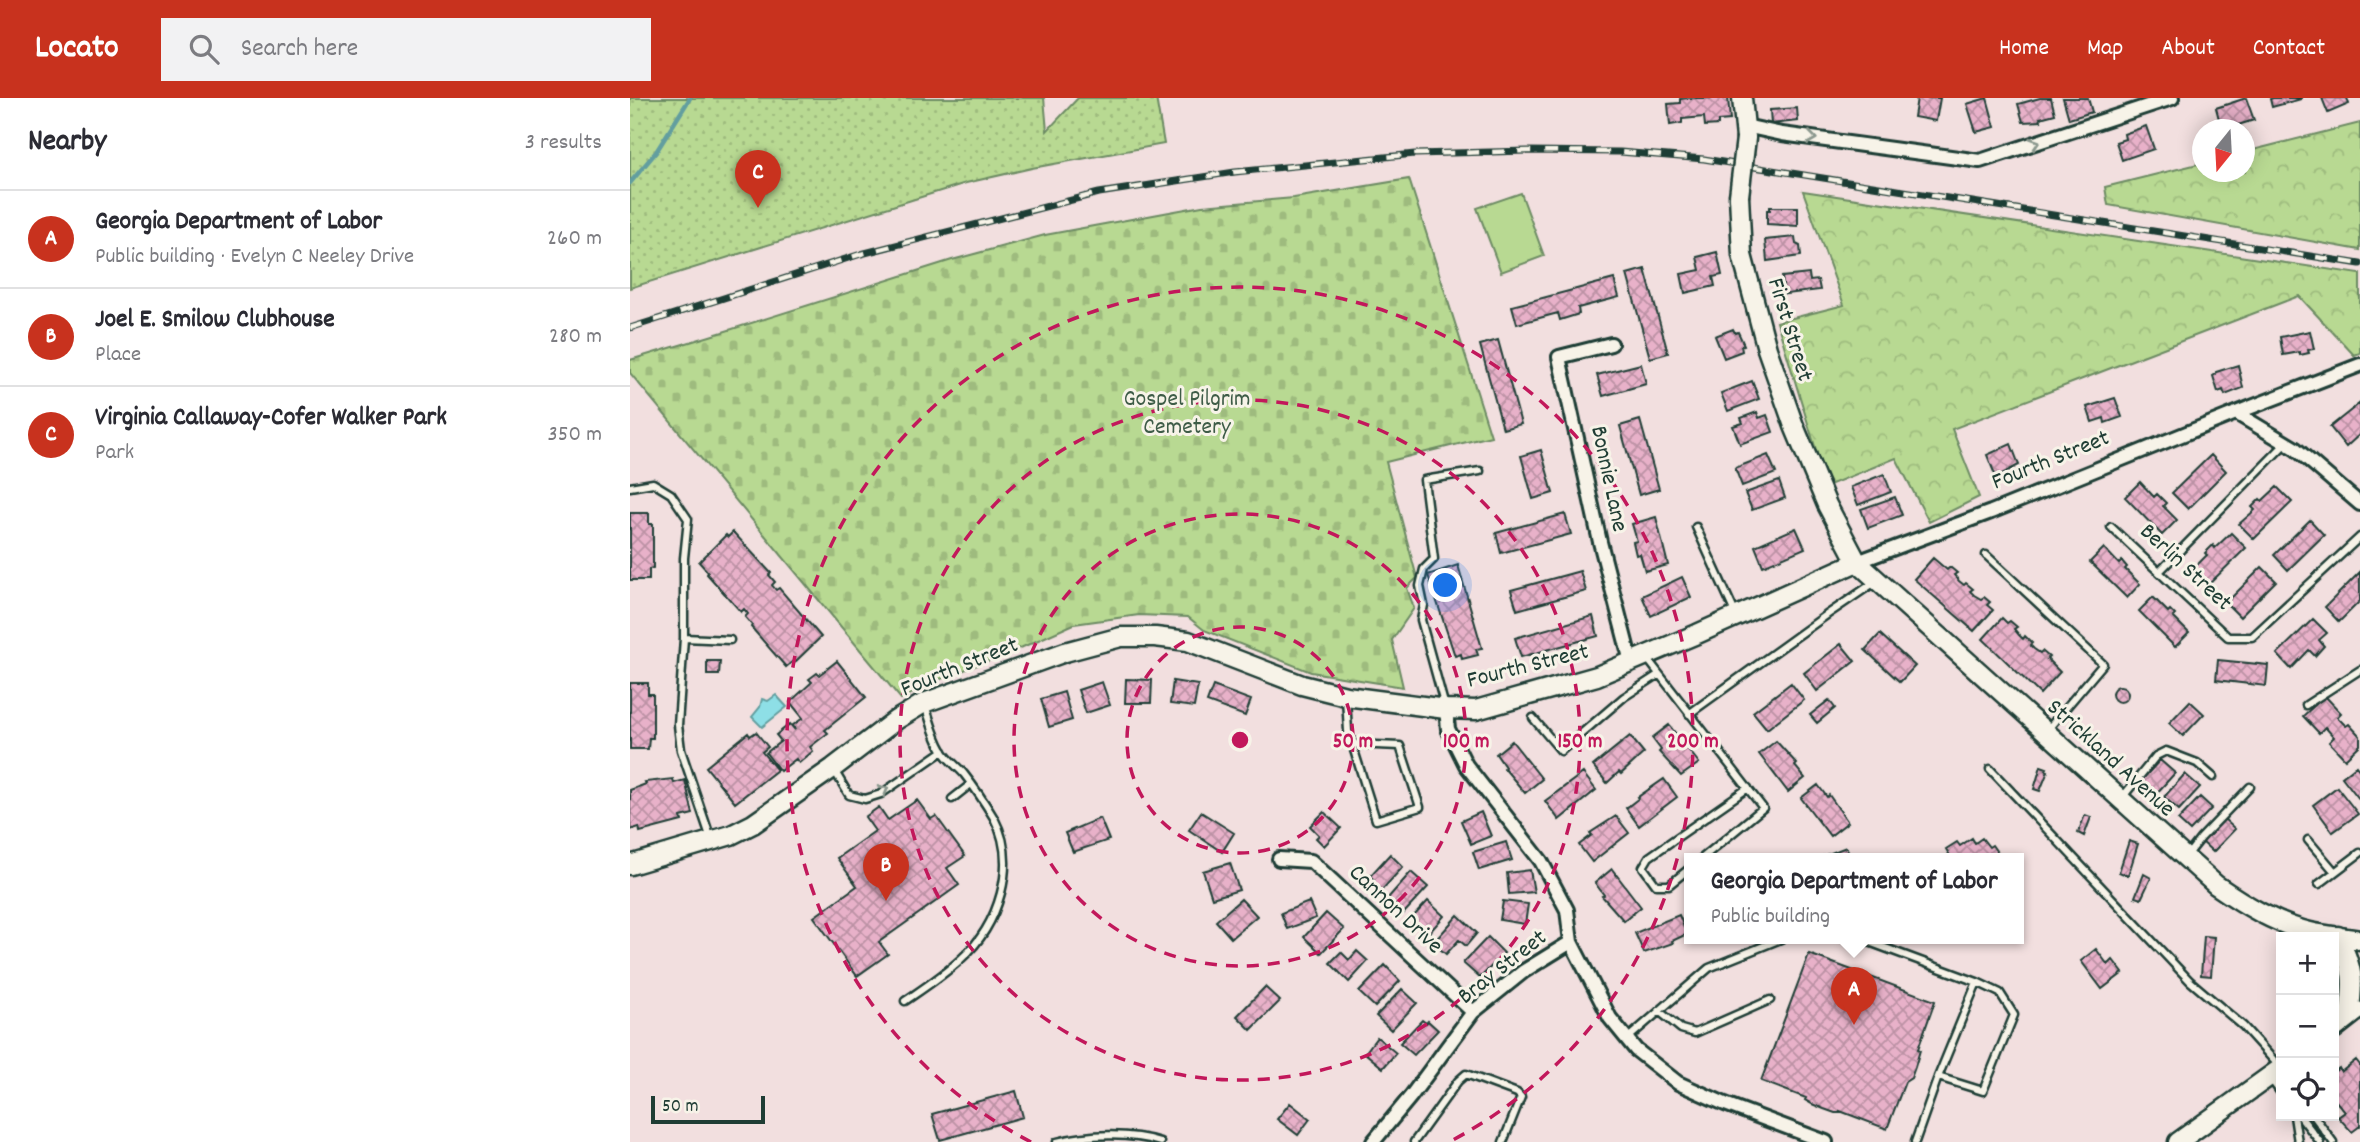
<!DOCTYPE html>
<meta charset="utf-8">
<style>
body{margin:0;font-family:Dekko,sans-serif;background:#f2f2f3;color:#2b2b33}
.controls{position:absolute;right:21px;bottom:21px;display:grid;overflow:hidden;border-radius:0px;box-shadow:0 4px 18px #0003}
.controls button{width:63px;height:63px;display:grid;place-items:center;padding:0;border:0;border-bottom:2px solid #e1e1e2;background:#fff;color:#2b2b33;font:35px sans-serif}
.compass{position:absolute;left:1562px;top:21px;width:63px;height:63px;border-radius:50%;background:#fff;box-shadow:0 4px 18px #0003;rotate:198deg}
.scale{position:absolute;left:21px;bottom:18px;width:114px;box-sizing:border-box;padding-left:7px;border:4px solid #1f3d34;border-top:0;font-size:19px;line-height:24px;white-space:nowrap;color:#1f3d34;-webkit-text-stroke:5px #f7f3e8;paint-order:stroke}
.you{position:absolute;left:816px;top:488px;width:24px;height:24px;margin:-18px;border:5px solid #fff;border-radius:50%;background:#1a73e8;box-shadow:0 0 0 10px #1a73e833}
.badge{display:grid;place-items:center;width:46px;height:46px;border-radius:50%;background:#c8321e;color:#fff;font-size:23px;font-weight:700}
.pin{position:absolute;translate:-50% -58px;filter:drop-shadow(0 2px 4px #0008)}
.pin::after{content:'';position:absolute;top:37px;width:24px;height:21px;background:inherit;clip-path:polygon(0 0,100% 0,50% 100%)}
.popup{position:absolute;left:1054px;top:755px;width:340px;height:91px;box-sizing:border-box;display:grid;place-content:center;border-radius:0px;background:#fff;filter:drop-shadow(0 2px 5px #0005);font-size:23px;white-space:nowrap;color:#7c7c81}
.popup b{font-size:26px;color:#2b2b33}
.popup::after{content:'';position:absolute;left:50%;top:100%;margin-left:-14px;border:14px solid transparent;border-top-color:#fff}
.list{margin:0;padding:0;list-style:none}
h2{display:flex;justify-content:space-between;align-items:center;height:91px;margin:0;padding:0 28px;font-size:30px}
h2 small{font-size:23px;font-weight:400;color:#7c7c81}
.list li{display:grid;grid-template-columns:46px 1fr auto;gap:21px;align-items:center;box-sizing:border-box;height:98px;padding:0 28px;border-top:2px solid #e1e1e2}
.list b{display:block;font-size:26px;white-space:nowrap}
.list p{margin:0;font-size:23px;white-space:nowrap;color:#7c7c81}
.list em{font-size:23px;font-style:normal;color:#7c7c81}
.icon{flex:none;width:38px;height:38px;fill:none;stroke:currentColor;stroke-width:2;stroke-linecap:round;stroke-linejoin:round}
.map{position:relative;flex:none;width:1730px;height:1044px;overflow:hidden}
header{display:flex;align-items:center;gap:42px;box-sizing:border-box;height:98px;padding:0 35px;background:#c8321e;color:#fff}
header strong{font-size:33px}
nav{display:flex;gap:38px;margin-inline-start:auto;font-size:24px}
.search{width:490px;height:63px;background:#f2f2f3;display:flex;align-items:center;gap:18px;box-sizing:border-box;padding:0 24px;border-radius:0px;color:#7c7c81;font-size:26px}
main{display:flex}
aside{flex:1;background:#fff}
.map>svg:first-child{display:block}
.grass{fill:#b8d992;stroke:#6c8b63;stroke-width:2}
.forest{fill:url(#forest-crowns);stroke:#6c8b63;stroke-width:2}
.cemetery{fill:url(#cemetery-stones);stroke:#6c8b63;stroke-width:2}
.park{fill:url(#park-dots);stroke:#6c8b63;stroke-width:2}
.water{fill:#8edfe6;stroke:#629e9f;stroke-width:2}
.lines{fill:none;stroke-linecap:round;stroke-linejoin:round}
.stream{stroke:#629e9f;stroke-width:4.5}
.building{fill:url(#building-cross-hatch);stroke:#1f3d34;stroke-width:2}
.lane-casing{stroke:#1f3d34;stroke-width:11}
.street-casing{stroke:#1f3d34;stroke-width:18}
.secondary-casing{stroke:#1f3d34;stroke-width:23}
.lane{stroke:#f7f3e8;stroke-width:6}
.street{stroke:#f7f3e8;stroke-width:12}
.secondary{stroke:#f7f3e8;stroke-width:18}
.rail-casing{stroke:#1f3d34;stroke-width:7}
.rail{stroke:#f7f3e8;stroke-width:4.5;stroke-dasharray:13;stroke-linecap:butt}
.secondary-bridge-casing{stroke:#1f3d34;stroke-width:23;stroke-linecap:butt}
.secondary-bridge{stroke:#f7f3e8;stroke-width:18}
.oneway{stroke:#8b988e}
.ring{fill:none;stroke:#c2185b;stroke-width:3.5;stroke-dasharray:12 9}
.labels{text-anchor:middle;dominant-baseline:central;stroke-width:6;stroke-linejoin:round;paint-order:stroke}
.street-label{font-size:24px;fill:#1f3d34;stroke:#f7f3e8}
.park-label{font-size:24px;fill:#3e5c47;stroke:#f7f3e8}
.centre{fill:#c2185b;stroke:#f7f3e8;stroke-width:3.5}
.ring-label{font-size:21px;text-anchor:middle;font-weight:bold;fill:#c2185b;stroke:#f7f3e8;stroke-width:6;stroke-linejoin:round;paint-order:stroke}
</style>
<header>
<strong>Locato</strong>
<div class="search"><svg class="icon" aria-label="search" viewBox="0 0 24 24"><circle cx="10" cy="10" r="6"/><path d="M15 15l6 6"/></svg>Search here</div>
<nav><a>Home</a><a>Map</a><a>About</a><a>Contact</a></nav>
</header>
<main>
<aside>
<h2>Nearby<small>3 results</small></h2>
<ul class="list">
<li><span class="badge">A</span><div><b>Georgia Department of Labor</b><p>Public building · Evelyn C Neeley Drive</p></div><em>260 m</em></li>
<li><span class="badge">B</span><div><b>Joel E. Smilow Clubhouse</b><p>Place</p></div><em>280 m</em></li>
<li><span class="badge">C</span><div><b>Virginia Callaway-Cofer Walker Park</b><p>Park</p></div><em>350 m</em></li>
</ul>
</aside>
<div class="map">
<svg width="1730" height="1044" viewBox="0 0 1730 1044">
<defs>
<pattern id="forest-crowns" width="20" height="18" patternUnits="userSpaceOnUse" patternTransform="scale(1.75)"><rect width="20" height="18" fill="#b8d992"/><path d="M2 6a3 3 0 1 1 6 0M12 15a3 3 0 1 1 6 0" fill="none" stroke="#9ebb7e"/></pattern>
<pattern id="cemetery-stones" width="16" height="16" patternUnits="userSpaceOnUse" patternTransform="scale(1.75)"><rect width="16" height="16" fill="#b8d992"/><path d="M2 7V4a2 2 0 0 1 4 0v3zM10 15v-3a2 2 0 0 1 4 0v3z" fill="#9ebb7e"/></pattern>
<pattern id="park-dots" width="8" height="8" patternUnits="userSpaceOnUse" patternTransform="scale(1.75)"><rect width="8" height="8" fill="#b8d992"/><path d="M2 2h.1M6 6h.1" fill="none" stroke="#9ebb7e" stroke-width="1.8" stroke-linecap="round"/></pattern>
<pattern id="building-cross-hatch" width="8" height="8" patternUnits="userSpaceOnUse" patternTransform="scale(1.75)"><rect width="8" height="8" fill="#e8b1c9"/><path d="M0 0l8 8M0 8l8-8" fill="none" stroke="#bb91a4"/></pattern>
</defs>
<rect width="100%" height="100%" fill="#f2dfdf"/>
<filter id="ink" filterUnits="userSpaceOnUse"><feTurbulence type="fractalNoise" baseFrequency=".0143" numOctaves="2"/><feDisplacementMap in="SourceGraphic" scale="14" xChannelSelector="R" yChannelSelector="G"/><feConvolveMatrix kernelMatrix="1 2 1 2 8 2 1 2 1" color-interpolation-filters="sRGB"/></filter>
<g filter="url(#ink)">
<path class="grass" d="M891,95L914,158L871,174L847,110Z"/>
<path class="forest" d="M1730,25V152L1478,107L1475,89L1572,65L1573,74H1615V54Z
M1173,93L1730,176V255L1724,257L1669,198L1322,331L1349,399L1299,424L1266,360L1197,388L1147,224L1214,207Z"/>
<path class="cemetery" d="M779,81L861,338L756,364L787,480L777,490L784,510L762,542L773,589L681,574L574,532L558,519L509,517L444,526L386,552L308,582L271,601L0,275V262L80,238L322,162L415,137L572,108L664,100Z"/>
<path class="park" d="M0,0H414L417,33L448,0H526L534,46L402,70L336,85L0,190Z"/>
<path class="water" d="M146,597L157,609L132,629L122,619L130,609L132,601L138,603Z"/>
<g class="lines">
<path class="stream" d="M0,85L26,54L60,0"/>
</g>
<path class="building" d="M1059,0H1098L1100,22L1088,23V27L1075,28L1074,19L1052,21V25L1040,27L1038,6L1050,5V1Z
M1287,0H1310L1306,23L1284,19Z
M1357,0L1365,29L1346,34L1337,6Z
M1410,0H1421L1425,16L1410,20L1411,23L1393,24L1388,6Z
M1433,0H1458L1462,14L1439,21Z
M1616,0L1624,22L1592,32L1586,10Z
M1643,0H1671V1L1642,9L1640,1Z
M1692,0H1717L1719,6L1698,15Z
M1167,10L1168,23L1141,26L1140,12Z
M1516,28L1524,51L1492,62L1486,44L1495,41L1494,36Z
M1140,109H1168V128L1137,126V112H1140Z
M1165,139L1166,146L1170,148L1171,158L1137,163L1135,142Z
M1087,154L1092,177L1083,179L1085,188L1055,195L1051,176L1070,172L1067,159Z
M1015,171L1038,255L1020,260L997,176Z
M1179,176L1180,183L1188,182L1190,192L1149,197L1148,188L1153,187L1152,179Z
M984,181L989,199L948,210L949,216L930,222L928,215L887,226L882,208Z
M1103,231L1105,235L1108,234L1114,247L1111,248L1112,253L1094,260L1085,238Z
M1680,233L1684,251L1678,252L1679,255L1670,257V254L1653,257L1650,239Z
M868,242L891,326L873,331L850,247Z
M1011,266L1016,286L973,298L967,277Z
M1608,267L1613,290L1595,297L1593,292L1588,294L1583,278L1586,276V274Z
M1122,283L1129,301L1098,313L1091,295Z
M1485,300L1492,319L1475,325L1474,320L1462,324L1457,309Z
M1730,305V336L1716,349L1700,329Z
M1127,314L1129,320L1137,317L1143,334L1110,346L1103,328L1113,325L1111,320Z
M1010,322L1029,391L1009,397L990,328Z
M1381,346L1389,367L1366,379L1357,357Z
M911,352L923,395L903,401L891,358Z
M1138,357L1146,375L1112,388L1105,370Z
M1581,357L1596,373L1558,411L1542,395Z
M1254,376L1261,394L1228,407L1221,389Z
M1149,383L1155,400L1122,412L1115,395Z
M1510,384L1524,399L1527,396L1536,405L1533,408L1547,422L1532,437L1495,399Z
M1647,389L1662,404L1624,441L1609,426L1625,412L1622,409L1630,401L1632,403Z
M1265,399L1272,417L1238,430L1231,411Z
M0,415H19V426H23V470L19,471V482H0Z
M935,416L941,436L871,455L866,435Z
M1026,419L1038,467L1015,473L1010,456L1006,457L1003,444L1007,443L1002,426Z
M1680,422L1694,437L1658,472L1644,457Z
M1166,430L1175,450L1133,468L1125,448Z
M103,434L141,475L139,477L145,484L142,487L146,492L149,490L191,539L164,565L162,564L156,569L121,529L122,527L115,519L118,516L114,511L111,514L77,476L78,474L69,464L96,437L98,439Z
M1601,435L1616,450L1577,488L1562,472L1577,457L1575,455L1583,447L1585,450Z
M1474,450L1489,466L1492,463L1497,469L1495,471L1510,486L1497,500L1460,464Z
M1303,460L1317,472L1320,469L1327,475L1324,477L1329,483L1334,487L1336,485L1343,491L1340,493L1344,497L1351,501L1354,499L1360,504L1357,507L1363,512L1344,533L1284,481Z
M828,467L852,550L846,551L848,557L832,561L831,556L825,558L798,477Z
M1632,469L1646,483L1610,519L1596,505Z
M950,473L956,493L887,512L881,492Z
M1730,474V503L1709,524L1695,509Z
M1052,479L1061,499L1021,518L1012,498Z
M1523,499L1538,514L1540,512L1545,517L1543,519L1559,535L1545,549L1509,513Z
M963,518L968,538L891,559L885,540Z
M1372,520L1377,525L1380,523L1387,529L1384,531L1389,537L1393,541L1395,538L1402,545L1400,547L1404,551L1410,555L1412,553L1419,559L1417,561L1430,574L1410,596L1353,541Z
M1683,521L1697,535L1689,542L1694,548L1685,558L1679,552L1661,571L1647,556Z
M1250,536L1285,568L1270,584L1235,552Z
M1211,546L1225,563L1187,593L1174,575Z
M1588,562L1638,567L1636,588L1586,582Z
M77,563H90L89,577H77Z
M207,563L236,599L195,632L198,635L180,649L183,653L169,665L166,661L150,673L136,655L151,643L146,637L160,626L165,632L163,627L173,620L160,604L182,584L179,581L187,575L189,577Z
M496,581L522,582L521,605H495Z
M543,583L568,587L564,609L540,606Z
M472,584L480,607L456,615L448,592Z
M0,585H18V596H23V640H19L18,651H0Z
M1161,585L1174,602L1137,631L1123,614Z
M583,588L621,602L615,618L577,604Z
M1482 596a8 8 0 1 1 16 0a8 8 0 1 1-16 0Z
M434,594L442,622L419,629L411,601Z
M1695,598L1711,615L1707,619L1716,628L1719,626L1730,638V647L1715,661L1699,644L1704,639L1695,629L1689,635L1673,618Z
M1199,602L1205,610L1187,625L1180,617Z
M1560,603L1574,616L1553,638L1539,625Z
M1039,627L1069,665L1051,678L1029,654L1031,652L1022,640Z
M126,634L138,649L132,654L147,672L105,705L76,669L118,635L120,638Z
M1000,638L1014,655L991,676L989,674L977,685L963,668Z
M882,643L912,681L895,695L874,670L875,669L866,656Z
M1146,643L1167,666L1165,668L1175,680L1158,694L1129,656Z
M1530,662L1545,675L1524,698L1509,685Z
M1411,668L1417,670L1416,672L1418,673L1410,693L1404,691Z
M1726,668L1730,673V702L1712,679Z
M953,675L966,692L929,722L915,703Z
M1555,676L1570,689L1549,712L1534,699Z
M43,681L44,685L55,682L63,716L51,719L52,723L10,734L9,729L0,732V692L16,686L15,684Z
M1034,681L1047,699L1009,728L996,710L1009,700L1008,699Z
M1188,687L1197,699L1199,697L1218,724L1200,738L1171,700Z
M1707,689L1728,716L1703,734L1683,707Z
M1570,699L1582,710L1560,733L1548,722Z
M287,702L301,721L306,718L335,758L317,770L329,787L249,844L258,856L227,878L184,819L227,788L207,760L245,733L235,719L249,709L258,722Z
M571,714L604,735L592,754L559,732Z
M694,714L711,730L694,748L686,740L689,737L680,728Z
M851,714L861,738L841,746L831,723Z
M1455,717L1461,719L1454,738L1448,735Z
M986,718L999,735L962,764L949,747L962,737L960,735Z
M470,720L479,742L443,754L435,735Z
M1593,720L1605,731L1583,754L1571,743Z
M1342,740L1345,745L1352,740L1359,749L1362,747L1369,757L1367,761H1322L1316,751L1327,744L1330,748Z
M1499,743L1508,746L1498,778L1489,774Z
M876,744L882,762L849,772L843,754Z
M1216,749L1221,761H1186Z
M760,756L773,769L750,794L740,786L744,782L740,778Z
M600,765L609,792L582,800L573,773Z
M982,771L1011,809L994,823L972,798L974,797L965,785Z
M900,772L904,794L879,796L877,775Z
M781,774L798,789L774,815L758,800Z
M1514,776L1521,780L1511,801L1505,799Z
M611,801L627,818L601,840L586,823Z
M798,803L814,818L798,836L781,821Z
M873,803L898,806L895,826L870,822Z
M679,804L686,820L657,831L651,815Z
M696,815L714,831L691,855L674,839Z
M828,817L847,835L836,848L829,842L816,856L803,845Z
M1049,817L1057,836L1042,843L1043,845L1014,855L1005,835Z
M1574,838L1584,839L1581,878L1571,877Z
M858,839L874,855L850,880L833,865Z
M1466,851L1478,867L1483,862L1493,875L1472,891L1451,863Z
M727,853L738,863L719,884L700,865L711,854L719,862Z
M1179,856L1305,903L1288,951L1290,952L1285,969L1281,980L1275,984L1257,1031L1210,1013V1015H1205L1194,1011L1182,1006L1175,1002L1176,1000L1131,983Z
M755,867L770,883L745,909L729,894Z
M635,889L650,903L621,932L607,918Z
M772,891L787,905L761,932L746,918Z
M792,922L796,925L798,923L808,932L784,957L770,945Z
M747,939L766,955L753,970L735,955Z
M1726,962L1730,967V1028L1722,1034L1708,1019L1715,1014L1705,1002L1704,1003V974L1709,970L1711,974Z
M386,993L393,1019L310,1042L302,1016Z
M660,1005L680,1021L668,1037L647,1021Z"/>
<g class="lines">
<g class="lane-casing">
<path id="lane" d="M0,389L23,385L41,396L58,421L54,460V540L48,627L51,652L81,741
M1066,429L1106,517
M1481,429L1598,539H1622L1730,439
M1356,457L1473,566L1418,631
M1529,474L1655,346
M54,540L100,542
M1016,559L1133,710L1071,761
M716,600L718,633L746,722L790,709L770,648L722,646
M1676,607L1730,572
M815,609L791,522L794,507L790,488L794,471L804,461L794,382L850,373
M1059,616L1198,516L1245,484
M903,620L931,653L994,599L1028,577
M1360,671L1560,883L1613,928L1649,968
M204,672L219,697L235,701L251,696L313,653
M322,701L341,686
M1491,701L1526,658L1536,653L1567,665L1583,679
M1678,742L1705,774
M1556,759L1571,740L1620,689
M1060,770L1039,787H1026L1013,769L1019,759L1118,690
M1689,786L1730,755
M1231,841L1347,884L1370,895L1384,917L1353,993L1308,979
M275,903C294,890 314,877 331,861C368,828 389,767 364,720C355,705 345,690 334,676C327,668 317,661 312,652C304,639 300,621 295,607
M1029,913L1051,931L1065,935L1140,902
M997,941L1079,870L1151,841
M1640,980L1651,995
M1664,1018L1668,1044
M1670,1018L1690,1044
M1684,1018L1703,1044
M427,1044C458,1036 499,1034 530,1044
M784,1044L828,983L836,976L887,995L891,999L873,1044
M1285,1044L1308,979L1347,884"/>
</g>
<g class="street-casing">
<path id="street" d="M1115,28L1152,36L1350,63L1542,0
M981,246L929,259L970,444L1001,564
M1606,315L1666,351L1730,406
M1227,464L1361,414L1606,315L1730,267
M649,761L681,763L843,914
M941,844L980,920L1006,952L1048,985L1095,1006L1196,1044
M743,1044L781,998L843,914L894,873L941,844L937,812L911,763L836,667L818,631L816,611"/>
</g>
<g class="secondary-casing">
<path id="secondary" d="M1112,0L1116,40
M1109,98L1112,157L1137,251L1164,328L1197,407L1227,464L1586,787C1615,807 1646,826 1680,834C1697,838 1714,839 1730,842
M0,767L101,737L123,726L203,670L266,622L294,605L435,554L491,539H525L558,543L672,587L716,598L816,611L846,612L967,578L1067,536L1227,464
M1708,838C1724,872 1724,882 1719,919
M1704,931L1727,913
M1548,1044L1651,970"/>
</g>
<use href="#lane" class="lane"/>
<use href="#street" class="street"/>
<use href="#secondary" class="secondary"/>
<g class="rail-casing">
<path id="rail" d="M0,230L231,156L469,95L605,74L785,56L898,53L990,54L1074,61L1730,166"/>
</g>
<use href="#rail" class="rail"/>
<g class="secondary-bridge-casing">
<path id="secondary-bridge" d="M1109,98L1116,40"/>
</g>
<use href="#secondary-bridge" class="secondary-bridge"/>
</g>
<defs><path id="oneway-chevron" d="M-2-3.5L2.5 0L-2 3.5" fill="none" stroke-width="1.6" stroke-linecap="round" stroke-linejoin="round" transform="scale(1.75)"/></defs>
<g class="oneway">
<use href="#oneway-chevron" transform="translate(1182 40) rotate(8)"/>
<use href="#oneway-chevron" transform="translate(1405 45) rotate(-18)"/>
<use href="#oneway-chevron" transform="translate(254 692) rotate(-30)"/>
</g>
</g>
<g class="ring">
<circle cx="610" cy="642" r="113"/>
<circle cx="610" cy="642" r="226"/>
<circle cx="610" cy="642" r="340"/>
<path d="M401 1044A453 453 0 1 1 819 1044"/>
</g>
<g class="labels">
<g class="street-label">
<text transform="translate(1159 232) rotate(73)">First Street</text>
<text transform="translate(1421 363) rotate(-22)">Fourth Street</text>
<text transform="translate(978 381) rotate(78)">Bonnie Lane</text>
<text transform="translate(1555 470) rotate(43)">Berlin Street</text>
<text transform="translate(898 569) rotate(-14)">Fourth Street</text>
<text transform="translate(330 570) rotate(-22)">Fourth Street</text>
<text transform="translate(1480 661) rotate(42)">Strickland Avenue</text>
<text transform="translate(765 812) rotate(43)">Cannon Drive</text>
<text transform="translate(873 870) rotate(-38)">Bray Street</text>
</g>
<g class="park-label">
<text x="557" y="302">Gospel Pilgrim<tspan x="557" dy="28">Cemetery</tspan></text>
</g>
</g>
<circle cx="610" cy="642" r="10" class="centre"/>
<g class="ring-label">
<text x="723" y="649">50 m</text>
<text x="836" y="649">100 m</text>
<text x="950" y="649">150 m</text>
<text x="1063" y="649">200 m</text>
</g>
</svg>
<div class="controls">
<button>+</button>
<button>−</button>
<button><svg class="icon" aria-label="locate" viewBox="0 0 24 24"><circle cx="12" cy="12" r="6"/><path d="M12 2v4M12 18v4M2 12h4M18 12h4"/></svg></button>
</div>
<svg class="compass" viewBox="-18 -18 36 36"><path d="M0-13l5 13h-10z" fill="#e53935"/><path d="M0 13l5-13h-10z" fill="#7c7c81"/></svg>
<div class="scale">50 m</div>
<div class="you"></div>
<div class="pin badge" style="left:1224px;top:927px">A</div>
<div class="popup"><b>Georgia Department of Labor</b>Public building</div>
<div class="pin badge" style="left:256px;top:803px">B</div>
<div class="pin badge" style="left:128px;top:110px">C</div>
</div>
</main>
